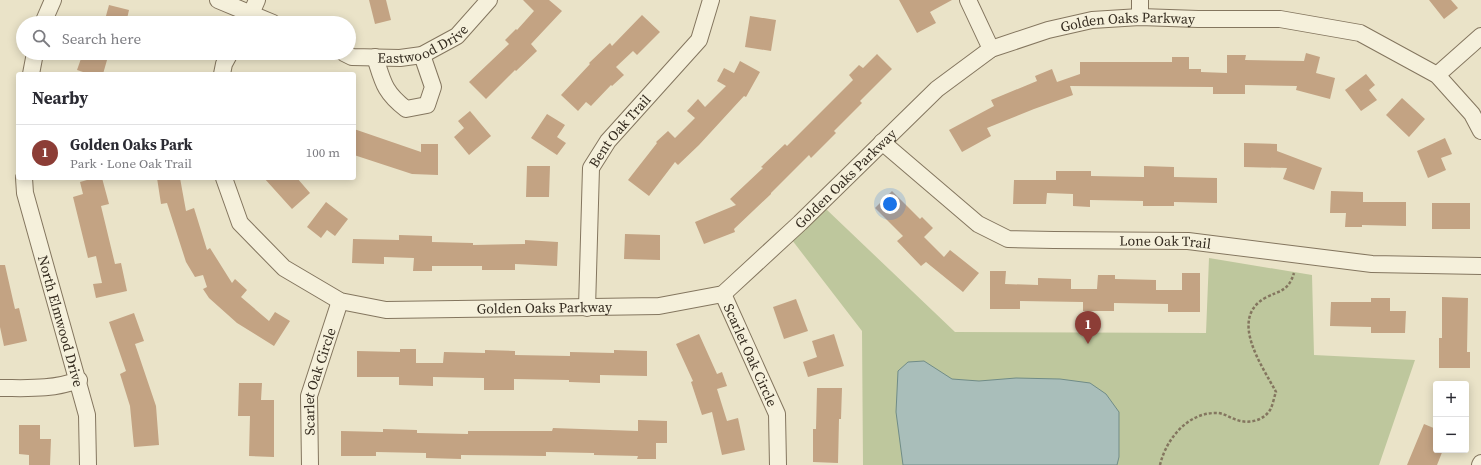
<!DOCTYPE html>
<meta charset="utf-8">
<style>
body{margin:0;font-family:"Source Serif 4",serif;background:#f7f7f7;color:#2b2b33}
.controls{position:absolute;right:12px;bottom:12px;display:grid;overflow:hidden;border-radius:4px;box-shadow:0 2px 10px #0003}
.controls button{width:36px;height:36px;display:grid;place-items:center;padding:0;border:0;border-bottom:1px solid #e1e1e2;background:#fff;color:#2b2b33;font:20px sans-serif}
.you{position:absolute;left:890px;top:204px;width:14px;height:14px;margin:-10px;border:3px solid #fff;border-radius:50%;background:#1a73e8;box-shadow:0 0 0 6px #1a73e833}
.badge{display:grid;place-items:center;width:26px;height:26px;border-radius:50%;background:#8c3d36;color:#fff;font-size:13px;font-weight:700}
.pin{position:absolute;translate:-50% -33px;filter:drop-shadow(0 1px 2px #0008)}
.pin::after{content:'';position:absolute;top:21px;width:14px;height:12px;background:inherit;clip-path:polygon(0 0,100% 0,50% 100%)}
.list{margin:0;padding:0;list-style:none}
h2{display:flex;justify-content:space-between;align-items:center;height:52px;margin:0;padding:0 16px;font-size:17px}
h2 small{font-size:13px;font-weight:400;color:#7c7c81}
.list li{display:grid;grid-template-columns:26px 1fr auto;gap:12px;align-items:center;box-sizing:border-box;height:56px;padding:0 16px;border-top:1px solid #e1e1e2}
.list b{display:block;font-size:15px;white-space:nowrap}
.list p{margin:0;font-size:13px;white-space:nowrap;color:#7c7c81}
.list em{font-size:13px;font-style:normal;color:#7c7c81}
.icon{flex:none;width:22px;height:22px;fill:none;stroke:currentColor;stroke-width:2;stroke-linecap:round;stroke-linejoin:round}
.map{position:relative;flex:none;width:1481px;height:465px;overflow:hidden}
.search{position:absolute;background:#fff;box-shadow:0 2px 10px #0003;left:16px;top:16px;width:340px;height:44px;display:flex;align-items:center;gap:10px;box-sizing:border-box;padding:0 14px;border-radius:22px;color:#7c7c81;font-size:15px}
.panel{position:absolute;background:#fff;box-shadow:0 2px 10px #0003;left:16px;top:72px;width:340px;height:108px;border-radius:4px}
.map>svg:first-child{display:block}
.green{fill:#bec79d}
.water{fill:#a9beba;stroke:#708c87}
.building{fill:#c3a383}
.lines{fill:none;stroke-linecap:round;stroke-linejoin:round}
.street-casing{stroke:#84765f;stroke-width:18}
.path{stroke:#84765f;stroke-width:2.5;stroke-dasharray:3 2;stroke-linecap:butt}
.street{stroke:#f5f0db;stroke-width:16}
.labels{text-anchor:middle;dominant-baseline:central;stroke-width:3;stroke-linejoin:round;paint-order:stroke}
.street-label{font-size:14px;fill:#362d21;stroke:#f2ecd7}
</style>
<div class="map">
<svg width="1481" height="465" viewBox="0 0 1481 465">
<rect width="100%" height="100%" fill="#eae3c8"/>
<path class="green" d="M826,209L955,332L1206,333L1209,258L1312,275L1314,355L1415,360L1379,465H863L862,331L792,240Z"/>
<path class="water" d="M924,361L952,379L979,381L1016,378L1060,379L1090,383L1106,394L1119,412V457L1117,465H903L896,412L898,371L908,362Z"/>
<path class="building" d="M369,0H386L391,20L375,24Z
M523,0H549L562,11L531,44L537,51L516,71L515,70L486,99L469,82L509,44L505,40L516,29L517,30L534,11Z
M899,0H952L930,12L936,23L917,33Z
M1429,0H1451L1458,8L1444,19Z
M109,5L129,10L126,23H104Z
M642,15L660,32L637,55L633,51L616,67L624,75L612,86L611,85L591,106L586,102L578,111L561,95L590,64L589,63L610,43L612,46Z
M750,16L776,20L771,51L745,47Z
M83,53H109L103,74H89L77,70Z
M1306,53L1320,57L1316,73L1335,78L1330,99L1296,90L1297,86L1245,85V94H1213V87L1070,86L1073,95L1034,109L987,128L991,136L962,152L949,130L994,106L991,100L1037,81L1035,76L1052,69L1057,82L1080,74V62H1172V57H1189V69H1201V72L1227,73V55H1246L1245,60L1304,61Z
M877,54L892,69L860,101L862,103L834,131L836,133L811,158L809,155L771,193V194L734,229L735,232L704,244L695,222L736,205L730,199L763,168L761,167L785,144L787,146L853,80L849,75L859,65L863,68Z
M740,61L760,72L746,97L744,96L699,145L678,165L675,162L649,196L628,180L657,143L656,142L668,131L675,138L695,118L687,111L698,99L705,107L726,86L717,81L724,68L734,73Z
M1366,74L1375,85L1369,90L1377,100L1361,111L1345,90Z
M1402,98L1425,119L1409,137L1386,115Z
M470,111L491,136L469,155L454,137L464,128L458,121Z
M547,114L565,125L557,137L566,143L557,155L531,138Z
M354,129L421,152V144H438V175L412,174L354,155Z
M1445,138L1452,154L1441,158L1446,170L1428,178L1417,151Z
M1244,143L1277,144V151L1322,168L1314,190L1283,179L1287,168L1244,167Z
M527,166H550L549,197H526Z
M1144,166L1174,167V177L1217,178V203L1174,202V206H1143V201L1090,200V207L1073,206V194L1047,193L1046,204H1013L1014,180H1056V171H1091V176L1144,177Z
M94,178H102L109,204L101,206L115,264L121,263L127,291L96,298L93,284L102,283L96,256L88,258L73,197L83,194L80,182Z
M157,178H180L186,211L194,208L207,250L210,248L232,283L235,279L247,290L241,297L269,321L275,312L290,321L274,346L237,323L209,298L203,289L207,287L203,275L195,277L186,262L167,203L161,204Z
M264,178H297L310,193L292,209Z
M892,191L920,219L922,217L933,228L924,237L944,257L950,250L979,273L963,292L926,262L921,266L897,241L903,236L875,208Z
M1331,191L1363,192V202H1406V226L1362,225V227H1345L1346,213H1330Z
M326,202L348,219L335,236L327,230L321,238L307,227Z
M1432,203H1470V229H1432Z
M625,234L660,235V260L624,259Z
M399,235L432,236V242L473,243V245L525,244V240L558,242L557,266L515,264V270H482V266H432V271H413L414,258L384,257V264L352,263L353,239L399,240Z
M0,265H5L15,309L19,308L27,341L4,346L0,327Z
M990,271H1006L1005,284L1038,285V278L1071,279V289H1097L1098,275H1115V279L1156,280V290H1182V273H1200V312H1168V304L1114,303V311H1083V302L1020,301V309H990Z
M1442,297L1468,298L1467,352H1470V368H1439V338H1442Z
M1371,298H1390V311H1406L1405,333H1371V327L1330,326L1331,302H1371Z
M796,299L808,331L784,339L773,307Z
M134,313L144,341L135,344L156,406L159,445L134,447L130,406L120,374L126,371L109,322Z
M699,334L717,374L722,372L727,386L717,389L727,421L738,418L745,450L722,455L712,412L702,415L691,382L693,381L676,344Z
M834,334L844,366L808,377L803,362L817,357L812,341Z
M400,349H416V363H443L444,352L485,353V350L515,351V355L570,356V352L614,353V350L647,351V376L600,375V383L569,382V380L514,379V390H484V378L433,377V386L399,385V377H357V351L400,352Z
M239,383H262L261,400H274V457L249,456L250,416H238Z
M817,388H842L841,419H839L838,463L813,462V429H816Z
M638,420L667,421V443H656V459H637L638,456L594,455V453L546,452V456L461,455V459L426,458V453L376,452V456H341V431L383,432V429L417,430V433L468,434V431H552L553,428L638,431Z
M1424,424L1436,429V450H1443L1437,465H1407Z
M19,425H40V439H51L50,465H29V455L19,454Z"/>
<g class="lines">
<g class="street-casing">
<g id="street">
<path d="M218,0L273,23"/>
<path d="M968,0L991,49"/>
<path d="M1140,0V17"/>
<path d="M43,23L53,0"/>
<path d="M247,23L257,0"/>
<path id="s1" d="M344,53L352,57L400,58L422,55L457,36L489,0"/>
<path d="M375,57C383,82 384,92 406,109L427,105L433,87L422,55"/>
<path d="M31,74L35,53"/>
<path d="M222,74L224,64L230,53"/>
<path d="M1437,75L1481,36"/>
<path id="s2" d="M882,142L978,224L1008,239L1054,240L1188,241L1372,264L1481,266"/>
<path id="s3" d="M24,178L25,193L87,415L88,465"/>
<path id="s4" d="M224,178L240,223L284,268L340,301L386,310L659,306L723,294L800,223L937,89L991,49L1048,30L1092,20L1140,17L1198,19H1280L1360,33L1437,75L1472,114L1481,131"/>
<path id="s5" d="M723,294L777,414L778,465"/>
<path id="s6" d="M587,308L591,168L608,141L699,40L711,0"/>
<path d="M0,388C28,388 51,390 79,380"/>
<path id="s7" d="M310,465L309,396L340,301"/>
<path d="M1480,465L1481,463"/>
</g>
</g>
<path class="path" d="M1160,465C1166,439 1188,412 1217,413C1224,413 1230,418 1237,420C1249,424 1263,421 1270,410C1273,405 1274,397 1276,392C1263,367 1228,319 1265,298C1280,290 1288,292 1294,273"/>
<use href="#street" class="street"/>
</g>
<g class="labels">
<g class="street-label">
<text stroke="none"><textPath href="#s4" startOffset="1065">Golden Oaks Parkway</textPath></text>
<text stroke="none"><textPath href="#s1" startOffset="83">Eastwood Drive</textPath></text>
<text stroke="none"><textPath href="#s6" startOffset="187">Bent Oak Trail</textPath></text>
<text stroke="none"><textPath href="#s4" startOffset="729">Golden Oaks Parkway</textPath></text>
<text stroke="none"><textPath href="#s2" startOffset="317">Lone Oak Trail</textPath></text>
<text stroke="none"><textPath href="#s4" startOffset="381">Golden Oaks Parkway</textPath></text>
<text stroke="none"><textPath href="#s3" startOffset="148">North Elmwood Drive</textPath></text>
<text stroke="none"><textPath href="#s5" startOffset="67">Scarlet Oak Circle</textPath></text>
<text stroke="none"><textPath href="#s7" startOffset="85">Scarlet Oak Circle</textPath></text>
</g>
</g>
</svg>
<div class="controls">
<button>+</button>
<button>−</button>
</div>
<div class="you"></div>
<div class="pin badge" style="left:1088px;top:344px">1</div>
<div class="search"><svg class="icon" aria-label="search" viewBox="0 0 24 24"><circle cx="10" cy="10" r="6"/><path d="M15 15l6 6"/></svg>Search here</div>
<section class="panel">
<h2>Nearby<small></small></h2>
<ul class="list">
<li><span class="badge">1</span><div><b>Golden Oaks Park</b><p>Park · Lone Oak Trail</p></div><em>100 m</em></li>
</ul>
</section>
</div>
